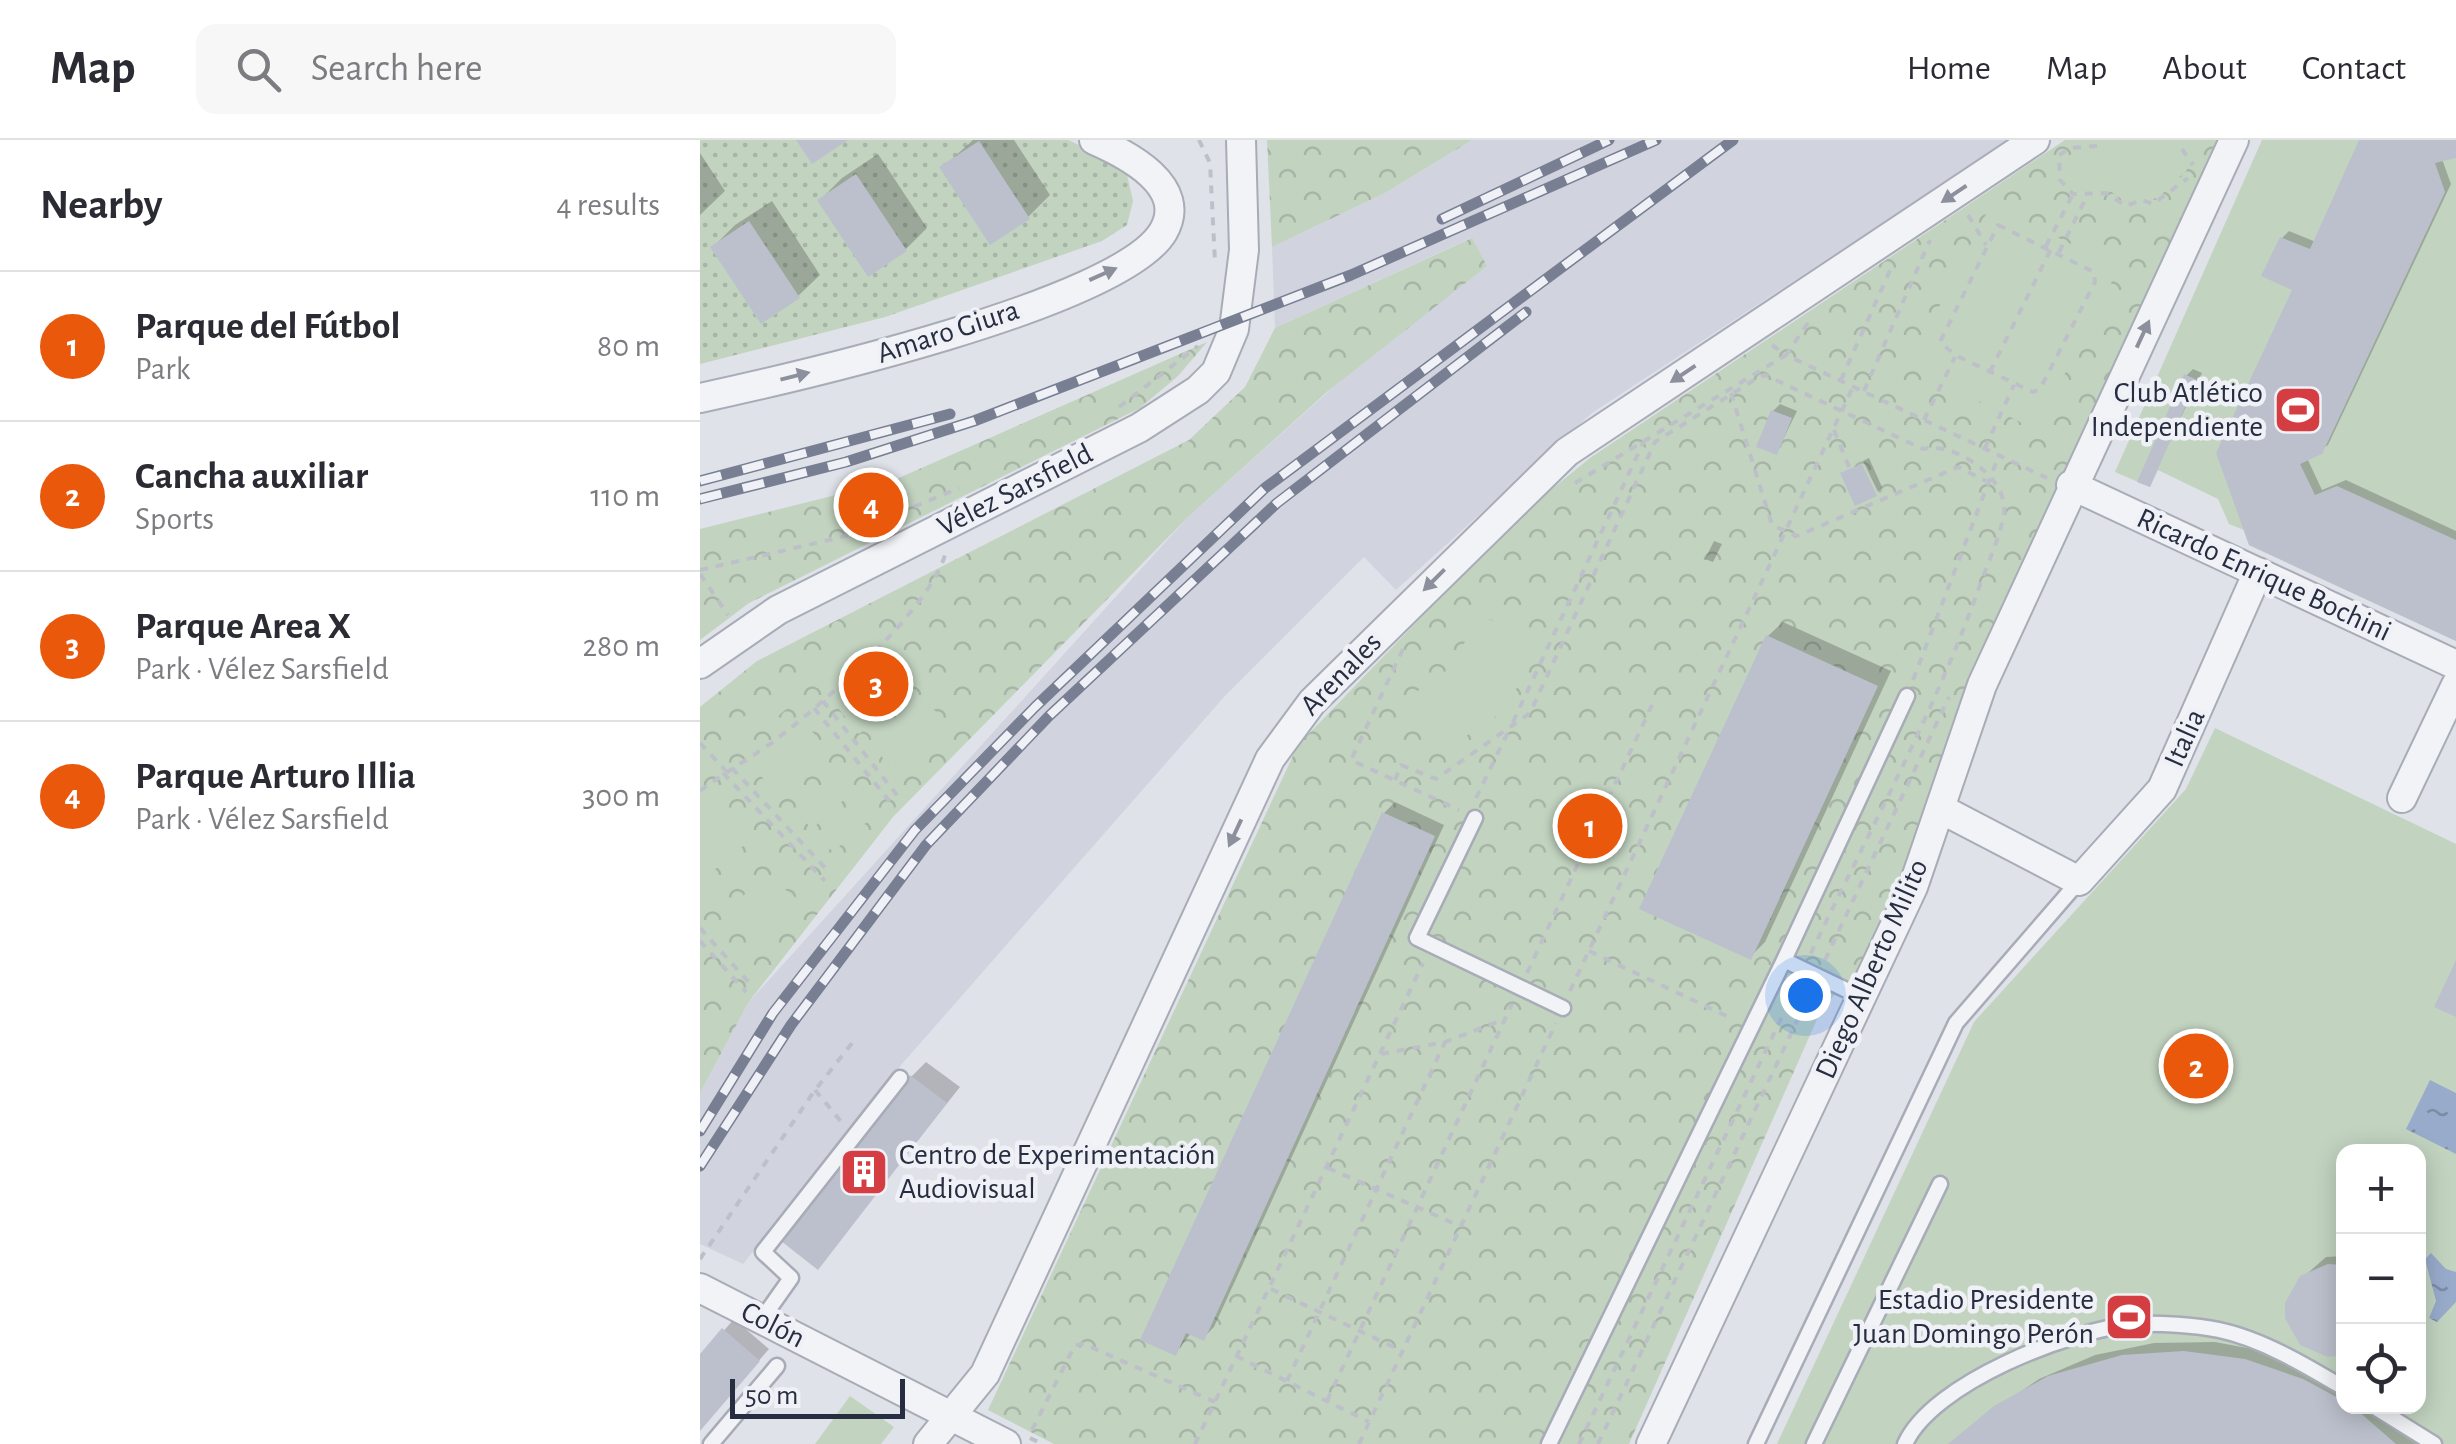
<!DOCTYPE html>
<meta charset="utf-8">
<style>
body{margin:0;font-family:"Alegreya Sans",sans-serif;background:#f7f7f7;color:#2b2b33}
.controls{position:absolute;right:30px;bottom:30px;display:grid;overflow:hidden;border-radius:20px;box-shadow:0 5px 25px #0003}
.controls button{width:90px;height:90px;display:grid;place-items:center;padding:0;border:0;border-bottom:2px solid #e1e1e2;background:#fff;color:#2b2b33;font:50px sans-serif}
.scale{position:absolute;left:30px;bottom:25px;width:175px;box-sizing:border-box;padding-left:10px;border:5px solid #272e41;border-top:0;font-size:28px;line-height:35px;white-space:nowrap;color:#272e41;-webkit-text-stroke:8px #eff1f6;paint-order:stroke}
.you{position:absolute;left:1105px;top:855px;width:35px;height:35px;margin:-25px;border:8px solid #fff;border-radius:50%;background:#1a73e8;box-shadow:0 0 0 15px #1a73e833}
.badge{display:grid;place-items:center;width:65px;height:65px;border-radius:50%;background:#ea580c;color:#fff;font-size:32px;font-weight:700}
.pin{position:absolute;translate:-50% -50%;border:5px solid #fff;box-shadow:0 2px 10px #0006}
.list{margin:0;padding:0;list-style:none}
h2{display:flex;justify-content:space-between;align-items:center;height:130px;margin:0;padding:0 40px;font-size:42px}
h2 small{font-size:32px;font-weight:400;color:#7c7c81}
.list li{display:grid;grid-template-columns:65px 1fr auto;gap:30px;align-items:center;box-sizing:border-box;height:150px;padding:0 40px;border-top:2px solid #e1e1e2}
.list b{display:block;font-size:38px;white-space:nowrap}
.list p{margin:0;font-size:32px;white-space:nowrap;color:#7c7c81}
.list em{font-size:32px;font-style:normal;color:#7c7c81}
.icon{flex:none;width:55px;height:55px;fill:none;stroke:currentColor;stroke-width:2;stroke-linecap:round;stroke-linejoin:round}
.map{position:relative;flex:none;width:1756px;height:1304px;overflow:hidden}
header{display:flex;align-items:center;gap:60px;box-sizing:border-box;height:140px;padding:0 50px;background:#fff;border-bottom:2px solid #e1e1e2}
header strong{font-size:48px}
nav{display:flex;gap:55px;margin-inline-start:auto;font-size:35px}
.search{width:700px;height:90px;background:#f7f7f7;display:flex;align-items:center;gap:25px;box-sizing:border-box;padding:0 35px;border-radius:20px;color:#7c7c81;font-size:38px}
main{display:flex}
aside{flex:1;background:#fff}
.map>svg:first-child{display:block}
.built{fill:#d1d4de}
.grass{fill:url(#grass-dots)}
.park{fill:url(#park-crowns)}
.pitch{fill:#c2d3c0;fill-rule:evenodd}
.water{fill:url(#water-ripples)}
.shadow{fill:#0003}
.building{fill:#bcc0cc}
.lines{fill:none;stroke-linecap:round;stroke-linejoin:round}
.lane-casing{stroke:#a8acb7;stroke-width:19}
.street-casing{stroke:#a8acb7;stroke-width:32}
.path{stroke:#bdc0c8;stroke-width:4;stroke-dasharray:8 8;stroke-linecap:butt}
.lane{stroke:#f2f3f7;stroke-width:14}
.street{stroke:#f2f3f7;stroke-width:28}
.rail-casing{stroke:#787f93;stroke-width:11}
.rail{stroke:#eff1f6;stroke-width:8;stroke-dasharray:22;stroke-linecap:butt}
.oneway{fill:#8c909c}
.labels{text-anchor:middle;dominant-baseline:central;stroke-width:9;stroke-linejoin:round;paint-order:stroke}
.street-label{font-size:30px;fill:#272e41;stroke:#eff1f6}
.poi-label{font-size:30px;fill:#272e41;stroke:#eff1f6;text-anchor:end}
</style>
<header>
<strong>Map</strong>
<div class="search"><svg class="icon" aria-label="search" viewBox="0 0 24 24"><circle cx="10" cy="10" r="6"/><path d="M15 15l6 6"/></svg>Search here</div>
<nav><a>Home</a><a>Map</a><a>About</a><a>Contact</a></nav>
</header>
<main>
<aside>
<h2>Nearby<small>4 results</small></h2>
<ul class="list">
<li><span class="badge">1</span><div><b>Parque del Fútbol</b><p>Park</p></div><em>80 m</em></li>
<li><span class="badge">2</span><div><b>Cancha auxiliar</b><p>Sports</p></div><em>110 m</em></li>
<li><span class="badge">3</span><div><b>Parque Area X</b><p>Park · Vélez Sarsfield</p></div><em>280 m</em></li>
<li><span class="badge">4</span><div><b>Parque Arturo Illia</b><p>Park · Vélez Sarsfield</p></div><em>300 m</em></li>
</ul>
</aside>
<div class="map">
<svg width="1756" height="1304" viewBox="0 0 1756 1304">
<defs>
<pattern id="grass-dots" width="8" height="8" patternUnits="userSpaceOnUse" patternTransform="scale(2.5)"><rect width="8" height="8" fill="#c2d3c0"/><path d="M2 2h.1M6 6h.1" fill="none" stroke="#a7b5a6" stroke-width="1.8" stroke-linecap="round"/></pattern>
<pattern id="park-crowns" width="20" height="18" patternUnits="userSpaceOnUse" patternTransform="scale(2.5)"><rect width="20" height="18" fill="#c2d3c0"/><path d="M2 6a3 3 0 1 1 6 0M12 15a3 3 0 1 1 6 0" fill="none" stroke="#a7b5a6"/></pattern>
<pattern id="water-ripples" width="26" height="14" patternUnits="userSpaceOnUse" patternTransform="scale(2.5)"><rect width="26" height="14" fill="#98abcb"/><path d="M2 4q2-2 4 0t4 0M15 11q2-2 4 0t4 0" fill="none" stroke="#7c8ca6"/></pattern>
</defs>
<rect width="100%" height="100%" fill="#dfe2e9"/>
<path class="built" d="M772,0H1309L892,273L696,450L664,417L524,557L202,924L43,1124L0,1104V953L48,863L488,377L628,252L771,98L575,188L572,107L685,53Z"/>
<path class="grass" d="M0,0H368L425,26L433,61L427,85L402,101L185,177L0,224Z"/>
<path class="park" d="M567,0H772L685,53L572,107Z
M1365,0H1519L1208,728L1161,827L1122,868L929,1304H354L288,1270L598,605L764,433L847,353L890,318Z
M772,98L787,126L628,251L488,377L193,677L48,863L0,953V567L57,521L489,300L545,247L575,188Z
M507,202L478,236L440,268L49,463L0,500V389L192,341Z"/>
<path class="pitch" d="M1409,0H1469L1486,17L1487,30L1457,59L1442,55L1426,62L1407,49L1370,47L1365,25L1369,15L1402,11Z
M1562,0H1756V501L1549,405L1544,390L1529,384L1518,359L1458,330L1450,347L1415,332Z
M1291,64L1419,128L1336,290L1209,226Z
M778,474L838,502L807,569L748,608L708,558L754,525Z
M165,486L178,502L116,548L105,532Z
M191,526L212,552L159,594L138,568Z
M86,545L98,560L38,607L25,591Z
M228,563L245,582L190,627L174,607Z
M1515,588L1756,704V1304H1077L1274,882L1486,649ZM1644,1012H1718V1266H1644Z
M111,590L132,616L79,658L58,632Z
M132,641L147,657L112,689L97,673Z
M153,664L169,680L133,712L118,696Z
M16,665L48,702L1,741L0,679Z
M63,732L100,761L62,807L26,777Z
M150,1256L194,1287L181,1304H115Z"/>
<path class="water" d="M1730,940L1756,953V1014L1706,989Z
M1731,1113L1746,1129L1756,1132V1162L1737,1182L1729,1178L1736,1161L1725,1119Z"/>
<path class="shadow" d="M273,0H314L350,55L328,77L242,28Z
M1663,0H1756V16L1742,19L1751,44L1628,305L1607,318L1622,350L1646,340L1756,391V499L1551,403L1595,149L1582,98L1589,91L1616,102Z
M0,13L25,51L0,75Z
M178,14L227,88L206,109L120,60L142,38Z
M72,61L120,135L98,156L13,107L35,85Z
M1493,229L1502,233L1449,344L1486,236Z
M1080,264L1097,271L1077,312L1073,271Z
M1169,318L1182,347L1178,352L1163,321Z
M1014,401L1022,404L1013,422L1005,419Z
M1083,482L1191,531L1065,802L1050,817L1068,496Z
M695,662L744,685L514,1187L503,1198L491,1193L476,1213L684,673Z
M226,922L260,947L118,1126L212,936Z
M1644,1116V1210L1602,1138L1626,1117Z
M34,1179L69,1209L0,1289V1218Z
M1515,1202L1574,1213L1644,1244V1266H1679L1718,1304H1259L1289,1273L1339,1239L1395,1215L1454,1203Z"/>
<path class="building" d="M96,0H148L112,24Z
M1659,0H1756V18L1735,23L1745,52L1622,314L1600,324L1615,355L1637,346L1756,400V501L1549,405L1516,313L1592,150L1561,136L1580,97L1610,109Z
M279,1L330,79L290,105L239,27Z
M156,34L207,111L168,137L117,60Z
M49,81L100,158L61,184L10,107Z
M1484,234L1497,240L1450,347L1437,342Z
M1071,270L1092,278L1077,315L1056,307Z
M1162,324L1177,356L1155,366L1140,333Z
M1066,495L1178,546L1051,820L939,769Z
M682,672L735,696L504,1201L486,1193L476,1216L440,1200Z
M1756,820V877L1734,867Z
M210,935L247,963L118,1130L81,1101Z
M1628,1124L1644,1125V1215L1628,1217L1600,1205L1585,1178V1163L1600,1136Z
M22,1188L60,1221L0,1291V1214Z
M1484,1211L1545,1219L1603,1239L1644,1261V1266L1657,1270L1696,1304H1248L1294,1266L1348,1236L1422,1215Z"/>
<g class="lines">
<g class="lane-casing">
<path id="lane" d="M775,678L717,798L863,868
M1161,857L1084,820L1207,556
M62,1179L91,1138L63,1112L200,938
M1673,1266L1734,1304
M11,1304L77,1226
M849,1304L1084,820
M1056,1304L1256,883L1379,741
M1114,1304L1240,1044
M1205,1304C1232,1243 1371,1189 1435,1184C1460,1183 1495,1185 1519,1190C1562,1199 1607,1226 1644,1248"/>
</g>
<g class="street-casing">
<path id="street" d="M0,258C88,239 420,164 463,92C490,46 426,14 394,0
M1371,345L1756,525
M0,524L78,470L439,288L498,250L516,232L534,189L544,110L541,0
M1702,658L1756,545
M1241,669L1379,741L1462,649L1558,432
M0,1148L306,1304
M228,1304L285,1234L570,619L612,562L867,312L1335,0
M951,1304L1213,747L1282,545L1534,0"/>
</g>
<path class="path" d="M499,0L510,23L515,122
M1397,6L1370,8L1359,15L1360,40L1373,54L1406,53L1426,66L1442,60L1453,64L1488,38
M1482,9L1493,25
M1268,75L1286,105
M1298,85L1394,132L1395,142L1340,249L1333,252L1255,215L1240,202Z
M1346,106L1373,54
M1359,112L1388,54
M1072,205L1086,215L1108,183
M1290,232L1351,109
M1141,240L1192,126
M1164,251L1230,100
M1031,253L1072,385L1097,396L1258,327L1286,341
M419,267L498,206
M1224,280L1255,217
M1134,290L1149,327
M1285,308L1314,245
M875,343L1086,215L1347,338
M0,430L142,397L259,348
M0,434L28,475
M703,509L651,620L759,670
M1213,540L1299,315
M123,561L200,659
M114,568L195,668
M813,582L944,301
M0,603L26,631
M32,628L129,732
M23,633L125,741
M695,640L701,625L736,639L830,573L955,302L1059,237L1065,235L1223,309C1253,301 1308,337 1304,372C1301,396 1288,422 1280,445C1235,572 1168,693 1110,815
M0,651C25,632 53,617 78,598C125,562 228,471 245,415
M776,658L809,590
M0,788L53,847
M0,801L46,852
M889,811L1033,879
M1125,820L1249,557
M827,833L952,565
M870,851L1152,249
M681,914L745,902L805,879
M115,950L143,984
M628,1028L760,1086
M0,1119L115,950L157,897
M571,1149L702,1211
M536,1216L669,1282
M587,1241L745,902
M627,1261L812,864
M332,1290L375,1205L384,1204L515,1262
M330,1298L342,1304
M495,1304L723,823
M659,1304L856,883
M879,1304L1096,847
M898,1304L1111,851"/>
<use href="#lane" class="lane"/>
<use href="#street" class="street"/>
<g class="rail-casing">
<path id="rail" d="M742,79L909,0
M0,341L250,274
M0,359L146,322L274,281L651,135L956,0
M0,991L73,873L215,690L335,567L565,348L1033,0
M0,1026L91,885L226,705L349,576L577,363L826,172"/>
</g>
<use href="#rail" class="rail"/>
</g>
<defs><path id="oneway-solid" d="M-6-.8H1V-3.2L6.5 0L1 3.2V.8H-6Z" transform="scale(2.5)"/></defs>
<g class="oneway">
<use href="#oneway-solid" transform="translate(1254 54) rotate(146)"/>
<use href="#oneway-solid" transform="translate(403 134) rotate(-24)"/>
<use href="#oneway-solid" transform="translate(1443 194) rotate(-65)"/>
<use href="#oneway-solid" transform="translate(983 234) rotate(146)"/>
<use href="#oneway-solid" transform="translate(95 236) rotate(-14)"/>
<use href="#oneway-solid" transform="translate(734 440) rotate(135)"/>
<use href="#oneway-solid" transform="translate(535 693) rotate(115)"/>
</g>
<defs>
<g id="stadium-square" transform="scale(2.5)"><rect x="-9" y="-9" width="18" height="18" rx="4" fill="#d43e43" stroke="#eff1f6"/><path d="M0-5a6.5 5 0 1 0 0 10a6.5 5 0 1 0 0-10ZM-3.5-1.8h7v3.6h-7Z" fill="#fff"/></g>
<g id="building-square" transform="scale(2.5)"><rect x="-9" y="-9" width="18" height="18" rx="4" fill="#d43e43" stroke="#eff1f6"/><path d="M-4-6H4V6H1V3H-1V6H-4ZM-2.5-4.3h1.7v1.8h-1.7ZM.8-4.3h1.7v1.8H.8ZM-2.5-1h1.7V.8h-1.7ZM.8-1h1.7V.8H.8Z" fill="#fff"/></g>
</defs>
<g fill-rule="evenodd">
<use href="#stadium-square" x="1598" y="270"/>
<use href="#building-square" x="164" y="1032"/>
<use href="#stadium-square" x="1429" y="1177"/>
</g>
<g class="labels">
<g class="street-label">
<text transform="translate(248 192) rotate(-18)">Amaro Giura</text>
<text transform="translate(315 350) rotate(-27)">Vélez Sarsfield</text>
<text transform="translate(1564 435) rotate(25)">Ricardo Enrique Bochini</text>
<text transform="translate(641 534) rotate(-46)">Arenales</text>
<text transform="translate(1485 598) rotate(-66)">Italia</text>
<text transform="translate(1172 829) rotate(-66)">Diego Alberto Milito</text>
<text transform="translate(73 1185) rotate(27)">Colón</text>
</g>
<g class="poi-label">
<text x="1563" y="253">Club Atlético<tspan x="1563" dy="34">Independiente</tspan></text>
<text x="199" y="1015" text-anchor="start">Centro de Experimentación<tspan x="199" dy="34">Audiovisual</tspan></text>
<text x="1394" y="1160">Estadio Presidente<tspan x="1394" dy="34">Juan Domingo Perón</tspan></text>
</g>
</g>
</svg>
<div class="controls">
<button>+</button>
<button>−</button>
<button><svg class="icon" aria-label="locate" viewBox="0 0 24 24"><circle cx="12" cy="12" r="6"/><path d="M12 2v4M12 18v4M2 12h4M18 12h4"/></svg></button>
</div>
<div class="scale">50 m</div>
<div class="you"></div>
<div class="pin badge" style="left:890px;top:686px">1</div>
<div class="pin badge" style="left:1496px;top:926px">2</div>
<div class="pin badge" style="left:176px;top:544px">3</div>
<div class="pin badge" style="left:171px;top:365px">4</div>
</div>
</main>
